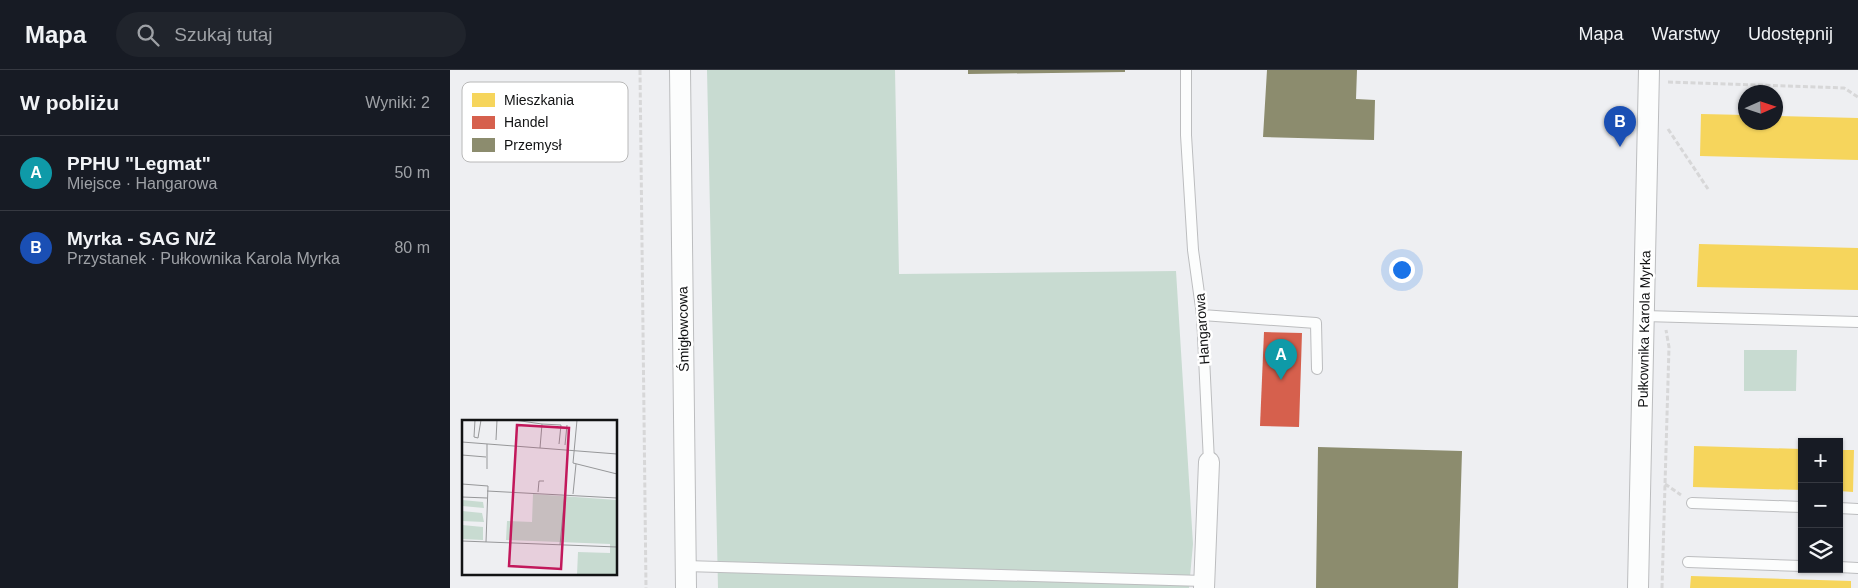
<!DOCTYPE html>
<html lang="pl">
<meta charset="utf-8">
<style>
body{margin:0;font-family:Helvetica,sans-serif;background:#20242c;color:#f1f3f6}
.controls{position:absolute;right:15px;bottom:15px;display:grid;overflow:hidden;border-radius:0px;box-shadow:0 1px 4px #0004}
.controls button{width:45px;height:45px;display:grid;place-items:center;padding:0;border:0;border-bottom:1px solid #363941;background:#171b24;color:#f1f3f6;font:25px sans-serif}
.compass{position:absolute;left:1288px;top:15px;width:45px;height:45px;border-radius:50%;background:#171b24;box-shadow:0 1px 4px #0004;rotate:87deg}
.you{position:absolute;left:951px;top:199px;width:18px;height:18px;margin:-12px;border:4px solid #fff;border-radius:50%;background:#1a73e8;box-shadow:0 0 0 8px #1a73e833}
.badge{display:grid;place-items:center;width:32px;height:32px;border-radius:50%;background:#db2777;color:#fff;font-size:16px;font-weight:700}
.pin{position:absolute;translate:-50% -41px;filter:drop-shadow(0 1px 2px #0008)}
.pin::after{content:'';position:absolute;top:26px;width:18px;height:15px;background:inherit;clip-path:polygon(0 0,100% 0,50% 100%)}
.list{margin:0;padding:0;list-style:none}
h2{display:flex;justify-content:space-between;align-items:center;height:65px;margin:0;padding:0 20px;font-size:21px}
h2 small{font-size:16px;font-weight:400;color:#9ea1a6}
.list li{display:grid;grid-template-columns:32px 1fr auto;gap:15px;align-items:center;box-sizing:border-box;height:75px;padding:0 20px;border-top:1px solid #363941}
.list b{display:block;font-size:19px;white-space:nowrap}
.list p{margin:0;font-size:16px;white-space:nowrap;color:#9ea1a6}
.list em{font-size:16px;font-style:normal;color:#9ea1a6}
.icon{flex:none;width:28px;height:28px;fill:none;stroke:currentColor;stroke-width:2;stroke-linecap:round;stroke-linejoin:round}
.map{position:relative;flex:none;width:1408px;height:518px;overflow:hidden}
header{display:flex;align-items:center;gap:30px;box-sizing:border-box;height:70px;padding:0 25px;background:#171b24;border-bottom:1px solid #363941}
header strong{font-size:24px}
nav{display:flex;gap:28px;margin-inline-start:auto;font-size:18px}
.search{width:350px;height:45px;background:#20242c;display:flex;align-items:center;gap:12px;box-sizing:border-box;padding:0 18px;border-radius:28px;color:#9ea1a6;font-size:19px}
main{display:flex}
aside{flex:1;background:#171b24}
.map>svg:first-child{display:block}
.green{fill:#c8dbd1}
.homes{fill:#f6d55c}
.shops{fill:#d6604d}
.industry{fill:#8c8c6e}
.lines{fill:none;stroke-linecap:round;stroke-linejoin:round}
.service-casing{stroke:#bcbdbf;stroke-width:12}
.minor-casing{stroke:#bcbdbf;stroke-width:22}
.path{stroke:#d7d7d8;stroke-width:3;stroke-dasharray:5 2.5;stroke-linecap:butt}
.service{stroke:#fcfdfd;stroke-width:10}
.minor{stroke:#fcfdfd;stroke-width:20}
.labels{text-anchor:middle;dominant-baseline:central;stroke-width:5;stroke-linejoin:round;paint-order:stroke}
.street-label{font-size:14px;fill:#121314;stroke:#fff}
.inset-road{fill:none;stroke:#969799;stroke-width:1}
.view{fill:#c2185b;fill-opacity:0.15;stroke:#c2185b;stroke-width:2.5}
.inset-edge{fill:none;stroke:#121314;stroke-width:2.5}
.key{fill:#fff;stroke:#b8b8b8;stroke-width:1}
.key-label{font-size:14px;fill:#121314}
</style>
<header>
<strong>Mapa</strong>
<div class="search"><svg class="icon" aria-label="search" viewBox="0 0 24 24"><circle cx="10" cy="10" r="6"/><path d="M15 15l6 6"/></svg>Szukaj tutaj</div>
<nav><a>Mapa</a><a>Warstwy</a><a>Udostępnij</a></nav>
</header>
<main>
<aside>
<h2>W pobliżu<small>Wyniki: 2</small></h2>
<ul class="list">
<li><span class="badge" style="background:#0f9aa8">A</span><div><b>PPHU &quot;Legmat&quot;</b><p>Miejsce · Hangarowa</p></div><em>50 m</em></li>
<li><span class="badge" style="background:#1a4fb4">B</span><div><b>Myrka - SAG N/Ż</b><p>Przystanek · Pułkownika Karola Myrka</p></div><em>80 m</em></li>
</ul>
</aside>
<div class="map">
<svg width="1408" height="518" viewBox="0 0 1408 518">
<rect width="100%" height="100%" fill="#eeeff2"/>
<path class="green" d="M257,0H445L449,204L726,201L743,474L739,518H268Z
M1294,280H1347L1346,321H1294Z"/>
<path class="homes" d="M1251,44L1296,45V52H1326V46L1408,48V90L1250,86Z
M1249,174L1408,178V220L1247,217Z
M1244,376L1352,379V420L1243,417Z
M1389,380H1404L1403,422L1389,421Z
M1241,506L1401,511V518H1240Z"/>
<path class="shops" d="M814,262L852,263L849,357L810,356Z"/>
<path class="industry" d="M518,0H675V2L518,4Z
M817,0H907L906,29L925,30L924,70L813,67Z
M868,377L1012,381L1008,518H866Z"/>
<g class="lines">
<g class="service-casing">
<path id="service" d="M736,0V65L743,180L752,245L759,392
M752,245L866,253L867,299
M1194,246L1408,252
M1242,433L1352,437
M1389,438L1408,439
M1238,492L1352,496
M235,496L754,511
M1389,497L1408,498"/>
</g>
<g class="minor-casing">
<path id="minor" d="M230,0L236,518
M754,518L759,392
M1188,518L1199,0"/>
</g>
<path class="path" d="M190,0L196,518
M1218,12L1394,18L1408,27
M1218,59L1258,119
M1215,414L1231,425
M1212,518L1219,277L1216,260"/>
<use href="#service" class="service"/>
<use href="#minor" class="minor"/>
</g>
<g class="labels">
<g class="street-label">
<text transform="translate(233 259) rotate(-91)">Śmigłowcowa</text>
<text transform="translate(752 259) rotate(-94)">Hangarowa</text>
<text transform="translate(1194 259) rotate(-89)">Pułkownika Karola Myrka</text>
</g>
</g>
<g transform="translate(12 350)">
<rect width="155" height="155" fill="#eeeff2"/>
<path d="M71,74L155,80V155H115L116,132L148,133V124L44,120L45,101L70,102ZM0,80L21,82L22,88L0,86ZM0,91L20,93L22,102L0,101ZM0,105L21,107V120L0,119Z" fill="#c8dbd1"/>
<path class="inset-road" d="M13,0L12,17L16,18L19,0M52,0L80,4M115,0L111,43L155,54M34,20L35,0M0,22L155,34M103,25L105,5M78,28L80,4L99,5L97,24M0,35L24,37M25,49V24M0,64L26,66L24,122M25,71L155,78M76,72L77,61H82M111,74L114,44M0,77L25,78M0,121L155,127M98,125L103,73"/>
<path class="view" d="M55,5L107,8L99,149L47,146Z"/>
<rect width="155" height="155" class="inset-edge"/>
</g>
<rect x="12" y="12" width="166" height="80" rx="8" class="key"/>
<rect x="22" y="23" width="23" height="14" fill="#f6d55c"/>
<rect x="22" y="46" width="23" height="13" fill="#d6604d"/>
<rect x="22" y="68" width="23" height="14" fill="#8c8c6e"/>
<g class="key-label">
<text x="54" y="35">Mieszkania</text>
<text x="54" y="57">Handel</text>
<text x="54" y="80">Przemysł</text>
</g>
</svg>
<div class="controls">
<button>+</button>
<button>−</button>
<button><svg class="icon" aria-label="layers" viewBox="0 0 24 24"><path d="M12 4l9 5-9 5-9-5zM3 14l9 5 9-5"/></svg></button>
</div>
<svg class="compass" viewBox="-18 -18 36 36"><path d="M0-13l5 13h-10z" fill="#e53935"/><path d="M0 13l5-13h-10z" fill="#9ea1a6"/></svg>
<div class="you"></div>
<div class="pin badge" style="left:831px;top:310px;background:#0f9aa8">A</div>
<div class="pin badge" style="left:1170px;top:77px;background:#1a4fb4">B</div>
</div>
</main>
